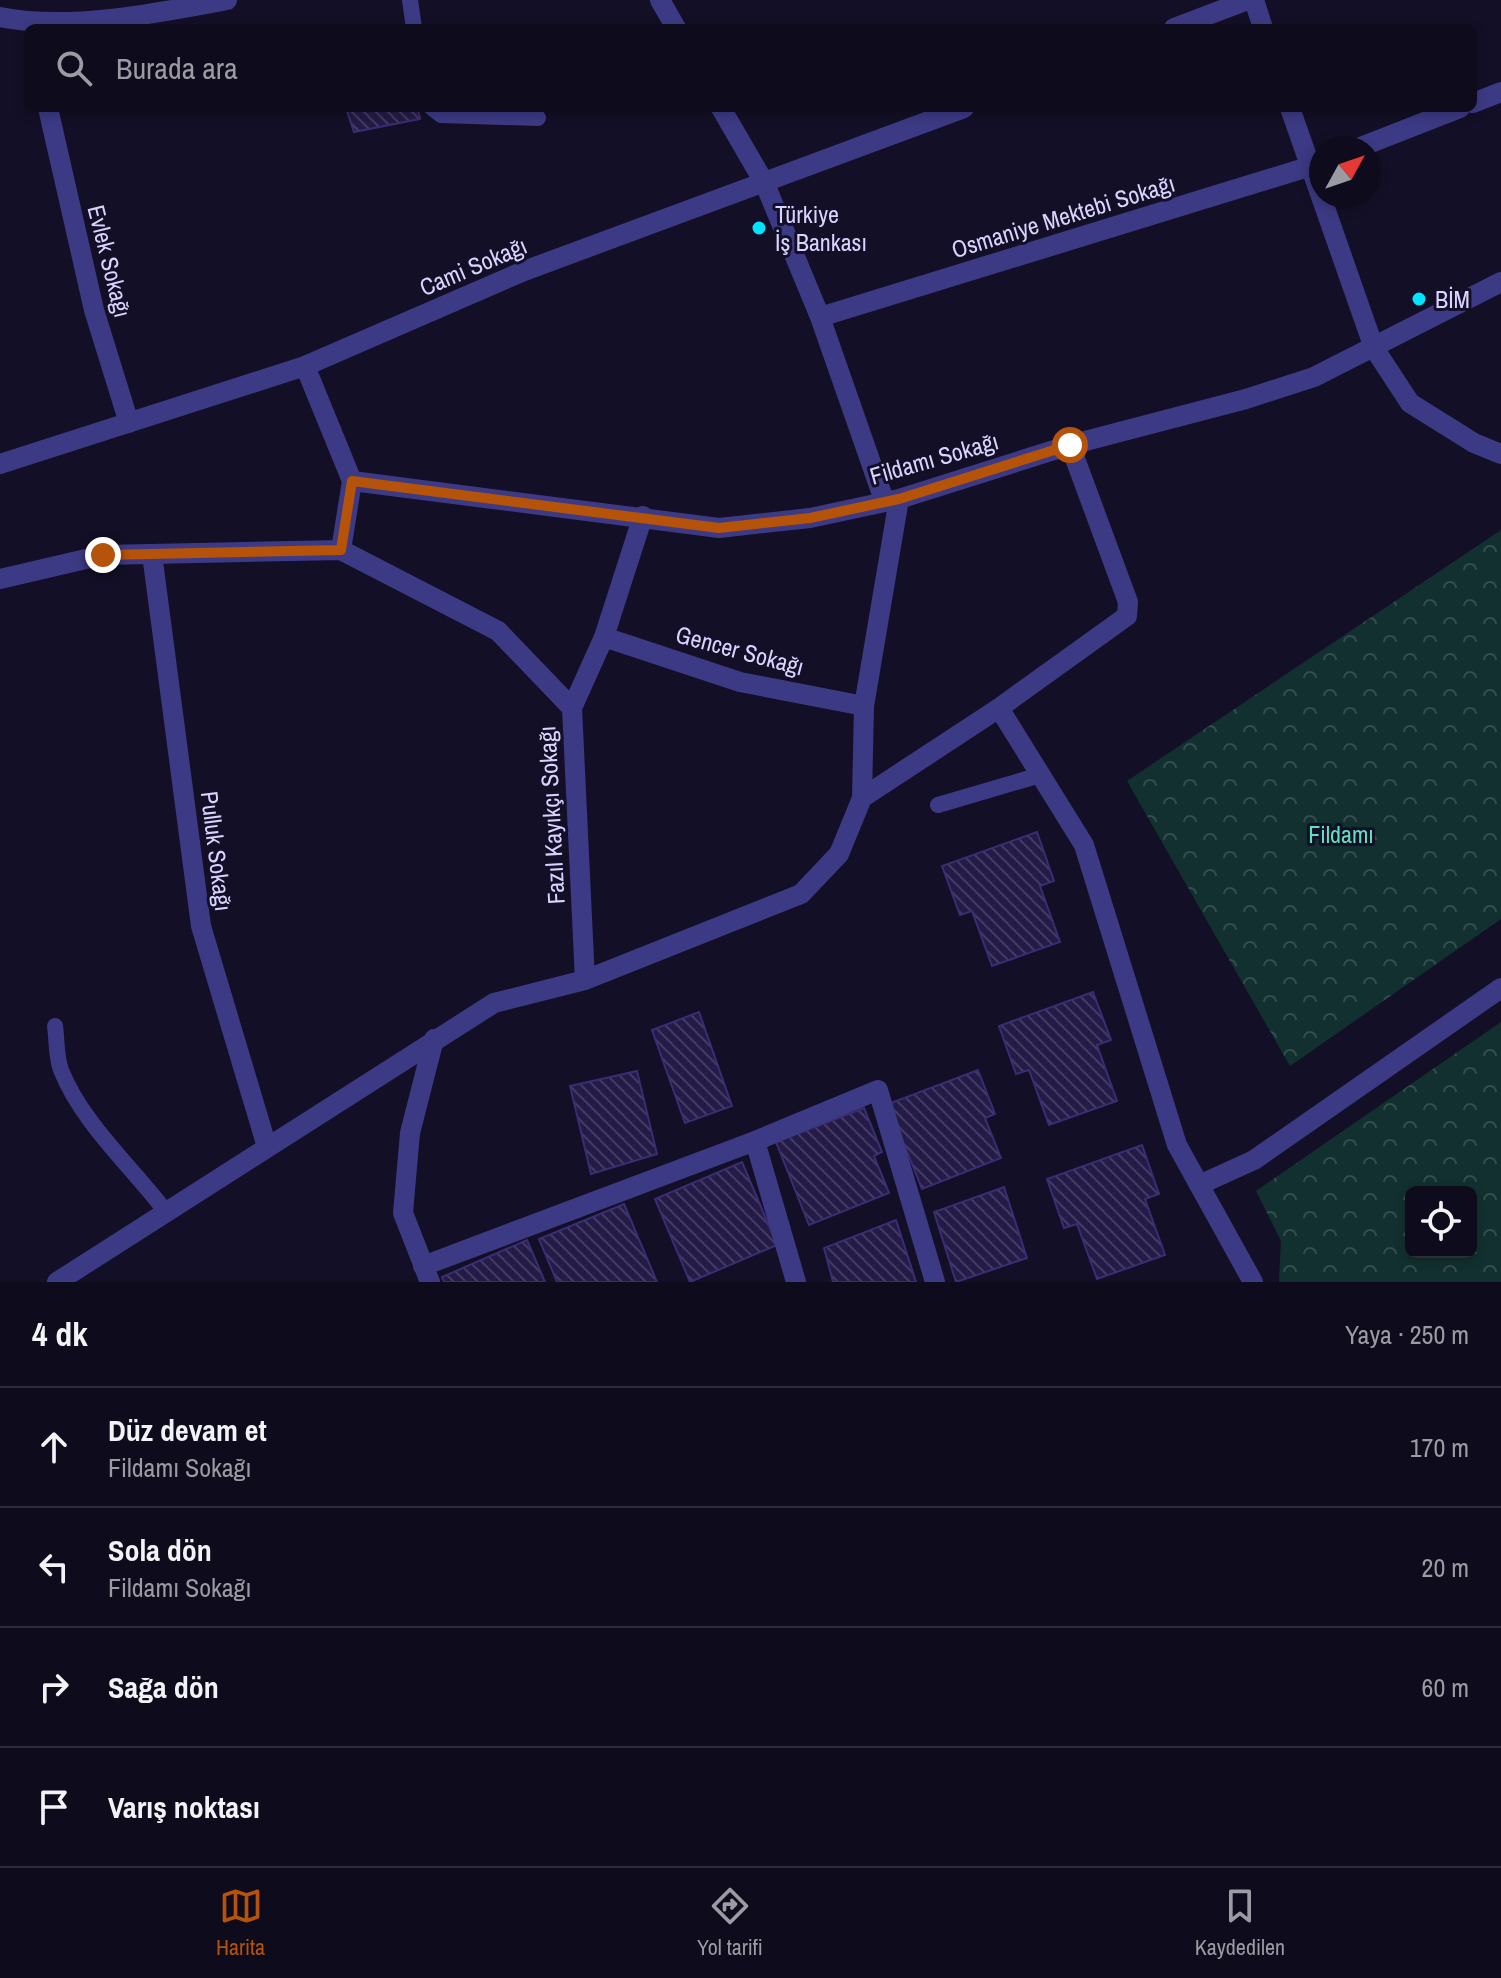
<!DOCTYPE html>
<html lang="tr">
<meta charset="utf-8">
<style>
body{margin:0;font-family:"Archivo Narrow",sans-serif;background:#1c1929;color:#f1f3f6}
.controls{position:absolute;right:24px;bottom:24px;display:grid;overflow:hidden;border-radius:12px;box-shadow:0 4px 12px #0003}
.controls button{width:72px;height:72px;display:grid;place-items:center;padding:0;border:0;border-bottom:2px solid #2e2b3b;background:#0e0b1c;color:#f1f3f6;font:40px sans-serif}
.compass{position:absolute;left:1309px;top:136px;width:72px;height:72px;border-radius:50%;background:#0e0b1c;box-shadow:0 4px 12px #0003;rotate:50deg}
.stop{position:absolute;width:24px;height:24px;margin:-18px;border:6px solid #b45309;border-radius:50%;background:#fff}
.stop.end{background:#b45309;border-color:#fff;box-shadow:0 2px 8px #0008}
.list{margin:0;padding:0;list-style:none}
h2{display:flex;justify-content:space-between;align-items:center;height:104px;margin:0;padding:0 32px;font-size:34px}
h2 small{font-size:26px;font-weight:400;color:#9b9ba3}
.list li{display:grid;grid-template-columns:52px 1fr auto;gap:24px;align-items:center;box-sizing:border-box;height:120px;padding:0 32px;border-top:2px solid #2e2b3b}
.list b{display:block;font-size:30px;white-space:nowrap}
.list p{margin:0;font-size:26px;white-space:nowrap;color:#9b9ba3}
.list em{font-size:26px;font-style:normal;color:#9b9ba3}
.icon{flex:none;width:44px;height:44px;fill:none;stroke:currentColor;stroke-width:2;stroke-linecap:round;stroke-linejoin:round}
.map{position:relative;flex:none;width:1501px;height:1282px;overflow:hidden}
.search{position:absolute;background:#0e0b1c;box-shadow:0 4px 12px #0003;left:24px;right:24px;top:24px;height:88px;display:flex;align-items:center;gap:20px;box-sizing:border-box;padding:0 28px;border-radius:12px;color:#9b9ba3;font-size:30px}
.sheet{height:584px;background:#0e0b1c}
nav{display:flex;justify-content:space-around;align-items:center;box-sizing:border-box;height:112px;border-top:2px solid #2e2b3b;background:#0e0b1c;font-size:22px;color:#9b9ba3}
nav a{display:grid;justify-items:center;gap:4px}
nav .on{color:#b45309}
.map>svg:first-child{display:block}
.park{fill:url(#park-crowns);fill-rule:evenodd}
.building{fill:url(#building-back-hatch);stroke:#3b2d73;stroke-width:2}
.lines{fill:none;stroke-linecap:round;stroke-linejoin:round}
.service{stroke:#3d3a85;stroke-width:16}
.minor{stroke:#3d3a85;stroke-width:20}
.route{stroke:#b45309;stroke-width:10}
.poi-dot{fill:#00e5ff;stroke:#130f26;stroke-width:3}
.labels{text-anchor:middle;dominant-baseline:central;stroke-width:6;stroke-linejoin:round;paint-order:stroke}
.poi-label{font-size:24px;fill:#d9d4ff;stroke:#130f26;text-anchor:start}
.street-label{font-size:24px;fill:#d9d4ff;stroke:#130f26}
.park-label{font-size:24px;fill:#5fe0c0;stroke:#130f26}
</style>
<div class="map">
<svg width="1501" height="1282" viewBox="0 0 1501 1282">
<defs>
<pattern id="park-crowns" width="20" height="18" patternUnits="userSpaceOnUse" patternTransform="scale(2)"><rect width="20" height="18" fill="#12302f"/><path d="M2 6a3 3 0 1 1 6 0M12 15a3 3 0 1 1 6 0" fill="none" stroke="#344d4e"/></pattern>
<pattern id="building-back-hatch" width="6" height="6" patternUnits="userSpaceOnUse" patternTransform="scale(2)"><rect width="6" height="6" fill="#241b47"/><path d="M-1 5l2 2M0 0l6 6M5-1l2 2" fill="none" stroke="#433b63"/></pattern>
</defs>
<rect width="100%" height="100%" fill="#130f26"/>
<path class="park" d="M1501,530V919L1290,1066L1127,781Z
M1501,1022V1282H1279L1281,1241L1256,1191ZM1411,1192H1471V1252H1411Z"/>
<path class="building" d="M346,108H418L420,119L354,132Z
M1037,832L1054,881L1040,886L1060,942L992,966L972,911L960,915L942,866Z
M1093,992L1111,1040L1097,1045L1117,1101L1049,1125L1029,1070L1016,1074L999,1026Z
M699,1012L732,1106L685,1123L652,1030Z
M978,1070L995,1114L985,1118L1001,1158L922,1189L888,1104Z
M637,1071L657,1154L591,1174L570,1086Z
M864,1108L882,1152L874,1156L889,1193L809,1225L776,1142Z
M1142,1145L1159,1194L1145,1199L1165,1255L1097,1279L1077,1224L1064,1228L1047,1179Z
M742,1162L777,1245L690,1282L655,1199Z
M1004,1187L1027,1258L956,1282L934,1212Z
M624,1204L657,1282H557L539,1239Z
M896,1220L916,1282H833L824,1248Z
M527,1240L545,1282H444L442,1277Z"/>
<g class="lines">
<path class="service" d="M410,0L414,28
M432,108L441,115L538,118
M938,805L1040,775
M55,1026C57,1040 56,1057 61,1070C82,1123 132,1167 166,1212"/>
<path class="minor" d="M660,0L676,28
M1254,0L1263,28
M0,17C69,31 158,13 227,0
M1174,28L1248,0
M1473,103L1501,92
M48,108L94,310L129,423
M721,108L765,184L820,317L884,500
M1290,108L1374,348L1410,403L1474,443L1501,454
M1358,148L1460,108
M820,317L1321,163
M305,366L352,481L341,550
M0,464L305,366L524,271L964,108
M352,481L719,528L810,518L899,499L1070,445L1246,399L1314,377L1501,282
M152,554L201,926L267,1147
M0,579L103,555L341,550L498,631L572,708
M604,637L740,682L864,706
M999,708L1084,845L1177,1145L1253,1282
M862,798L999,708L1127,616L1128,602L1070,445
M585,980L572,708L604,637L643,516
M755,1141L878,1090L935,1282
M1199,1185L1254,1160L1501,988
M423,1266L755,1141L796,1282
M57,1282L494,1003L585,980L801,894L839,854L862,798L864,706L899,499
M430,1282L403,1213L410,1133L434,1039"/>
</g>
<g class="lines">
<path class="route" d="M103,555L341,550L352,481L719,528L810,518L899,499L1070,445"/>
</g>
<g class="poi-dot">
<circle cx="759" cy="228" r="8"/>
<circle cx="1419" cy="299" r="8"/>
</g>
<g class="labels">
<g class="poi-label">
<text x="775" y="214">Türkiye<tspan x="775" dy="28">İş Bankası</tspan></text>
<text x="1435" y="299">BİM</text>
</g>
<g class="street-label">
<text transform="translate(1063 216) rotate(-17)">Osmaniye Mektebi Sokağı</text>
<text transform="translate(110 261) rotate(76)">Evlek Sokağı</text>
<text transform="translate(473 266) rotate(-23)">Cami Sokağı</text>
<text transform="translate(934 458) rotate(-16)">Fildamı Sokağı</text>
<text transform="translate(740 650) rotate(15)">Gencer Sokağı</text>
<text transform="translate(551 815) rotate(-93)">Fazıl Kayıkçı Sokağı</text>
<text transform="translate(217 851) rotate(83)">Pulluk Sokağı</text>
</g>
<g class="park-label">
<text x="1341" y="834">Fildamı</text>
</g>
</g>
</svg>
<div class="controls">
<button><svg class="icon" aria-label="locate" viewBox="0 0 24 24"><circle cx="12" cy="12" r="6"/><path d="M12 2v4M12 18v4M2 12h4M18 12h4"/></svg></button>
</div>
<svg class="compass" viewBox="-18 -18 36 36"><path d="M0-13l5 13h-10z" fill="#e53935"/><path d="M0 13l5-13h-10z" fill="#9b9ba3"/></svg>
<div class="stop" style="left:1070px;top:445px"></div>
<div class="stop end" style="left:103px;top:555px"></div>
<div class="search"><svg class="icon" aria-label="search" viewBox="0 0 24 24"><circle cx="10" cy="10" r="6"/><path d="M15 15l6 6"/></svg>Burada ara</div>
</div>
<section class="sheet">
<h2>4 dk<small>Yaya · 250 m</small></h2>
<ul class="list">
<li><svg class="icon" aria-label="ahead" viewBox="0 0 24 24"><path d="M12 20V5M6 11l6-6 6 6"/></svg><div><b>Düz devam et</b><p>Fildamı Sokağı</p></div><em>170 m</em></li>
<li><svg class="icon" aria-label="left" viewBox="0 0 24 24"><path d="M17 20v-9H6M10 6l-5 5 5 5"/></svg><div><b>Sola dön</b><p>Fildamı Sokağı</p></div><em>20 m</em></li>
<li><svg class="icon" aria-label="right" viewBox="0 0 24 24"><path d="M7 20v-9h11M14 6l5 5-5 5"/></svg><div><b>Sağa dön</b></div><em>60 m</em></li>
<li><svg class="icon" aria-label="arrive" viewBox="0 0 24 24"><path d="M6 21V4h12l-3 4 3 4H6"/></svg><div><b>Varış noktası</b></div></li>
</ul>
</section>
<nav>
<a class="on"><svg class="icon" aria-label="map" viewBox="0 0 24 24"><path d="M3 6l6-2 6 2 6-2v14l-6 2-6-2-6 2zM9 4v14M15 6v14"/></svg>Harita</a>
<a><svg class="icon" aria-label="directions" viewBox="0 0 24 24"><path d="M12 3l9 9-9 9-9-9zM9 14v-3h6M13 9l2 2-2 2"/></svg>Yol tarifi</a>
<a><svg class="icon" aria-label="saved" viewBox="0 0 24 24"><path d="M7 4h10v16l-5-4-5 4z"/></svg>Kaydedilen</a>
</nav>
